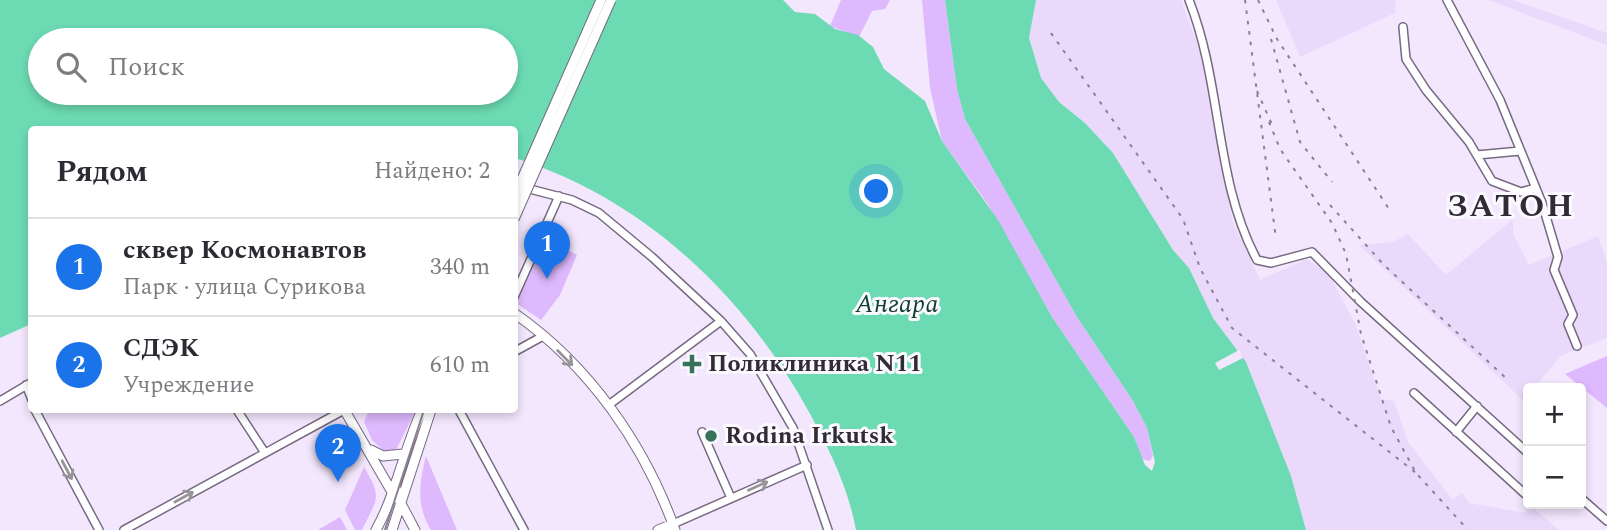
<!DOCTYPE html>
<html lang="ru">
<meta charset="utf-8">
<style>
body{margin:0;font-family:Spectral,serif;background:#f7f7f7;color:#2b2b33}
.controls{position:absolute;right:21px;bottom:21px;display:grid;overflow:hidden;border-radius:7px;box-shadow:0 4px 10px #0003}
.controls button{width:63px;height:63px;display:grid;place-items:center;padding:0;border:0;border-bottom:2px solid #e1e1e2;background:#fff;color:#2b2b33;font:35px sans-serif}
.you{position:absolute;left:877px;top:192px;width:24px;height:24px;margin:-18px;border:5px solid #fff;border-radius:50%;background:#1a73e8;box-shadow:0 0 0 10px #1a73e833}
.badge{display:grid;place-items:center;width:46px;height:46px;border-radius:50%;background:#1a73e8;color:#fff;font-size:23px;font-weight:700}
.pin{position:absolute;translate:-50% -58px;filter:drop-shadow(0 2px 4px #0008)}
.pin::after{content:'';position:absolute;top:37px;width:24px;height:21px;background:inherit;clip-path:polygon(0 0,100% 0,50% 100%)}
.list{margin:0;padding:0;list-style:none}
h2{display:flex;justify-content:space-between;align-items:center;height:91px;margin:0;padding:0 28px;font-size:30px}
h2 small{font-size:23px;font-weight:400;color:#7c7c81}
.list li{display:grid;grid-template-columns:46px 1fr auto;gap:21px;align-items:center;box-sizing:border-box;height:98px;padding:0 28px;border-top:2px solid #e1e1e2}
.list b{display:block;font-size:26px;white-space:nowrap}
.list p{margin:0;font-size:23px;white-space:nowrap;color:#7c7c81}
.list em{font-size:23px;font-style:normal;color:#7c7c81}
.icon{flex:none;width:38px;height:38px;fill:none;stroke:currentColor;stroke-width:2;stroke-linecap:round;stroke-linejoin:round}
.map{position:relative;flex:none;width:1607px;height:530px;overflow:hidden}
.search{position:absolute;background:#fff;box-shadow:0 4px 10px #0003;left:28px;top:28px;width:490px;height:77px;display:flex;align-items:center;gap:18px;box-sizing:border-box;padding:0 24px;border-radius:38px;color:#7c7c81;font-size:26px}
.panel{position:absolute;background:#fff;box-shadow:0 4px 10px #0003;left:28px;top:126px;width:490px;height:287px;border-radius:7px}
.map>svg:first-child{display:block}
.built{fill:#ebd9fc}
.green{fill:#deb9fd}
.water{fill:#6cdbb3;fill-rule:evenodd}
.pier{fill:#f3e7fe}
.lines{fill:none;stroke-linecap:round;stroke-linejoin:round}
.minor-casing{stroke:#766981;stroke-width:10}
.major-casing{stroke:#766981;stroke-width:11}
.minor{stroke:#fff;stroke-width:7}
.major{stroke:#fff;stroke-width:9}
.tram{stroke:#8a8191;stroke-width:2}
.rail{stroke:#8a8191;stroke-width:2;stroke-dasharray:3.5 7;stroke-linecap:butt}
.major-bridge-casing{stroke:#766981;stroke-width:11;stroke-linecap:butt}
.major-bridge{stroke:#fff;stroke-width:9}
.oneway{stroke:#98959a}
.poi-dot{fill:#35715b;stroke:#fbf9fe;stroke-width:2.5}
.labels{text-anchor:middle;dominant-baseline:central;stroke-width:6;stroke-linejoin:round;paint-order:stroke}
.poi-label{font-size:24px;font-weight:bold;fill:#302b35;stroke:#fbf9fe;text-anchor:start}
.water-label{font-size:26px;font-style:italic;fill:#104132;stroke:#fbf9fe}
.district-label{font-size:32px;font-weight:bold;letter-spacing:2px;fill:#302b35;stroke:#fbf9fe}
</style>
<div class="map">
<svg width="1607" height="530" viewBox="0 0 1607 530">
<rect width="100%" height="100%" fill="#f3e7fe"/>
<path class="built" d="M1036,0H1181L1204,61L1233,223L1260,280L1306,259L1327,271L1355,323L1381,399L1394,401L1408,442L1453,500L1462,493L1469,503L1525,513L1530,505L1559,530H1306L1291,476L1246,362L1213,318L1189,268L1173,250L1113,153L1085,123L1059,102L1041,78L1029,38Z
M1276,0H1396L1395,13L1300,57Z
M1488,0H1513L1607,33V45Z
M1513,219V233L1529,265L1598,236L1607,262V338L1561,356L1534,388H1528L1524,401L1359,245L1393,242L1408,234L1446,275Z"/>
<path class="green" d="M841,0H890L885,9L872,11L859,37L830,26Z
M922,0H945L957,89L965,119L1077,317L1133,401L1147,428L1153,456L1150,461L1142,459L1134,437L1052,317L987,203L942,141L930,88Z
M545,238L577,255L560,295L541,320L516,303Z
M1607,356V408L1565,374Z
M369,410H416L396,450L384,451L372,440L364,422Z
M426,456L457,530H431C416,506 419,483 426,456Z
M364,467C383,499 377,498 362,530H355L345,510Z
M340,517L347,530H318Z"/>
<path class="water" d="M0,0H783L795,12L815,14L835,29L858,35L873,47L884,69L925,101L942,141L998,220L1052,317L1134,437L1145,465L1152,471L1155,462L1147,428L1133,401L1077,317L965,119L957,89L945,0H1036L1029,38L1041,78L1059,102L1085,123L1113,153L1173,250L1189,268L1213,318L1246,362L1291,476L1306,530H856C848,487 830,451 809,412C744,294 644,199 515,158L514,130H32L31,324L0,338ZM40,40H506V93H40Z"/>
<path class="pier" d="M1239,350L1243,358L1219,370L1215,363Z"/>
<g class="lines">
<g class="minor-casing">
<path id="minor" d="M1189,0C1223,86 1214,180 1257,260L1271,263L1312,252L1361,302L1528,453
M1447,0L1500,100L1542,203L1558,257L1554,270L1573,315L1568,324L1577,346
M1403,27L1406,59L1426,90L1469,142L1492,181L1521,192L1535,188
M1477,155L1520,151
M526,188L572,200L599,213L652,257L721,321L750,354L793,428L828,530
M514,297L559,196
M514,352L543,336
M26,385L32,400
M1414,393L1525,494
M0,401L32,382
M610,404L721,321
M35,410L99,530
M237,410L265,453
M459,410L524,530
M702,432L731,498
M1456,432L1477,406
M1581,498L1607,521
M673,524L807,465
M124,530L344,410"/>
</g>
<g class="major-casing">
<path id="major" d="M514,313C589,365 645,445 675,530
M348,410L345,411L392,492
M371,450L383,456L403,454
M395,484L398,498L415,530
M376,530C396,494 404,449 422,410
M392,530L431,410
M658,530L673,524"/>
</g>
<use href="#minor" class="minor"/>
<use href="#major" class="major"/>
<path class="tram" d="M514,214L608,0
M385,530L424,410"/>
<path class="rail" d="M1245,0L1276,239
M1258,0L1277,39L1391,212
M1051,33L1183,219L1200,268L1232,328L1416,473
M1271,39L1300,142L1332,182
M1257,91L1274,129
M1269,122L1280,149L1332,223L1346,254L1361,334L1391,427L1416,473L1468,530
M1330,205L1384,265L1507,379"/>
<g class="major-bridge-casing">
<path id="major-bridge" d="M514,197L601,0
M514,219L611,0"/>
</g>
<use href="#major-bridge" class="major-bridge"/>
</g>
<defs><path id="oneway-shaft" d="M-6 0H5M1.5-3L5.5 0L1.5 3" fill="none" stroke-width="1.6" stroke-linecap="round" stroke-linejoin="round" transform="scale(1.75)"/></defs>
<g class="oneway">
<use href="#oneway-shaft" transform="translate(565 358) rotate(45)"/>
<use href="#oneway-shaft" transform="translate(67 470) rotate(62)"/>
<use href="#oneway-shaft" transform="translate(758 486) rotate(-24)"/>
<use href="#oneway-shaft" transform="translate(184 497) rotate(-29)"/>
</g>
<g class="poi-dot">
<path d="M688.5 353.5h7v7h7v7h-7v7h-7v-7h-7v-7h7z"/>
<circle cx="711" cy="436" r="7"/>
</g>
<g class="labels">
<g class="poi-label">
<text x="708" y="364">Поликлиника N11</text>
<text x="725" y="436">Rodina Irkutsk</text>
</g>
<g class="water-label">
<text x="897" y="304">Ангара</text>
</g>
<g class="district-label">
<text x="1511" y="206">ЗАТОН</text>
</g>
</g>
</svg>
<div class="controls">
<button>+</button>
<button>−</button>
</div>
<div class="you"></div>
<div class="pin badge" style="left:547px;top:279px">1</div>
<div class="pin badge" style="left:338px;top:482px">2</div>
<div class="search"><svg class="icon" aria-label="search" viewBox="0 0 24 24"><circle cx="10" cy="10" r="6"/><path d="M15 15l6 6"/></svg>Поиск</div>
<section class="panel">
<h2>Рядом<small>Найдено: 2</small></h2>
<ul class="list">
<li><span class="badge">1</span><div><b>сквер Космонавтов</b><p>Парк · улица Сурикова</p></div><em>340 m</em></li>
<li><span class="badge">2</span><div><b>СДЭК</b><p>Учреждение</p></div><em>610 m</em></li>
</ul>
</section>
</div>
